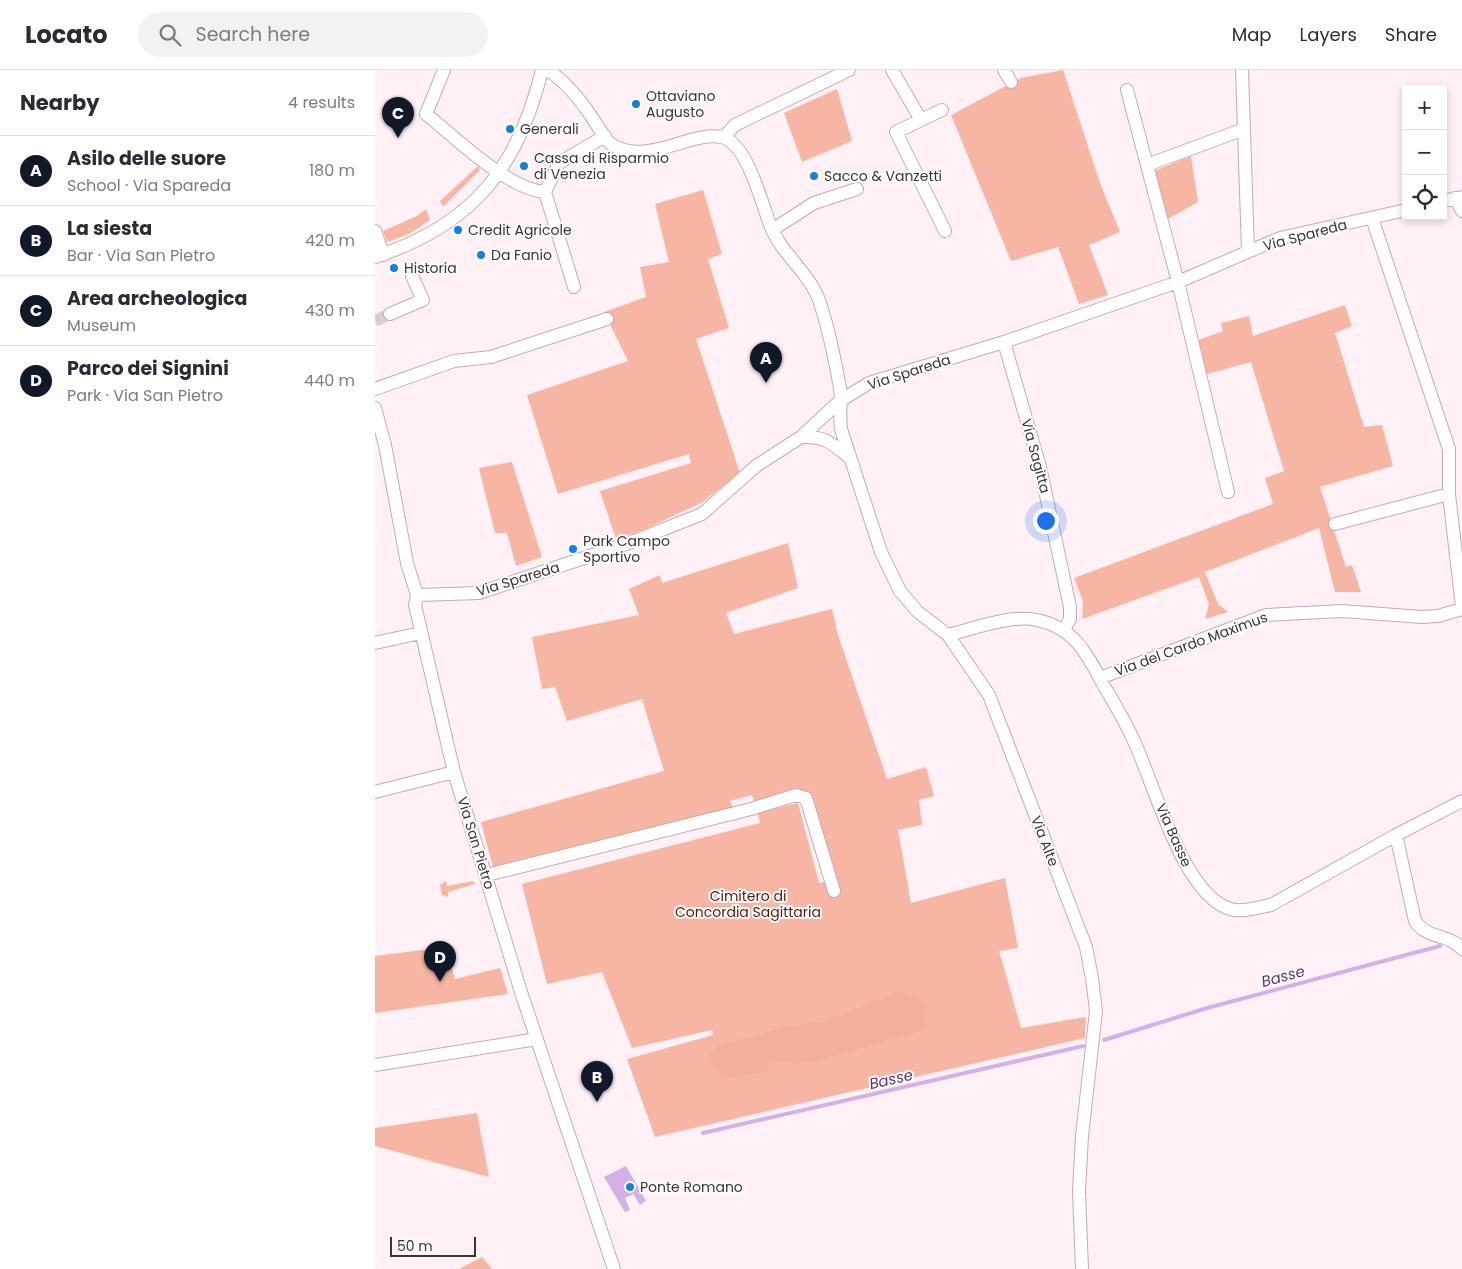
<!DOCTYPE html>
<meta charset="utf-8">
<style>
body{margin:0;font-family:Poppins,sans-serif;background:#f2f2f3;color:#2b2b33}
.controls{position:absolute;right:15px;top:15px;display:grid;overflow:hidden;border-radius:0px;box-shadow:0 2px 8px #0003}
.controls button{width:45px;height:45px;display:grid;place-items:center;padding:0;border:0;border-bottom:1px solid #e1e1e2;background:#fff;color:#2b2b33;font:25px sans-serif}
.scale{position:absolute;left:15px;bottom:12px;width:86px;box-sizing:border-box;padding-left:5px;border:2px solid #3f3237;border-top:0;font-size:14px;line-height:18px;white-space:nowrap;color:#3f3237;-webkit-text-stroke:4px #fff;paint-order:stroke}
.you{position:absolute;left:670px;top:450px;width:18px;height:18px;margin:-12px;border:4px solid #fff;border-radius:50%;background:#1a73e8;box-shadow:0 0 0 8px #1a73e833}
.badge{display:grid;place-items:center;width:32px;height:32px;border-radius:50%;background:#111827;color:#fff;font-size:16px;font-weight:700}
.pin{position:absolute;translate:-50% -41px;filter:drop-shadow(0 1px 2px #0008)}
.pin::after{content:'';position:absolute;top:26px;width:18px;height:15px;background:inherit;clip-path:polygon(0 0,100% 0,50% 100%)}
.list{margin:0;padding:0;list-style:none}
h2{display:flex;justify-content:space-between;align-items:center;height:65px;margin:0;padding:0 20px;font-size:21px}
h2 small{font-size:16px;font-weight:400;color:#7c7c81}
.list li{display:grid;grid-template-columns:32px 1fr auto;gap:15px;align-items:center;box-sizing:border-box;height:70px;padding:0 20px;border-top:1px solid #e1e1e2}
.list b{display:block;font-size:19px;white-space:nowrap}
.list p{margin:0;font-size:16px;white-space:nowrap;color:#7c7c81}
.list em{font-size:16px;font-style:normal;color:#7c7c81}
.icon{flex:none;width:28px;height:28px;fill:none;stroke:currentColor;stroke-width:2;stroke-linecap:round;stroke-linejoin:round}
.map{position:relative;flex:none;width:1087px;height:1199px;overflow:hidden}
header{display:flex;align-items:center;gap:30px;box-sizing:border-box;height:70px;padding:0 25px;background:#fff;border-bottom:1px solid #e1e1e2}
header strong{font-size:24px}
nav{display:flex;gap:28px;margin-inline-start:auto;font-size:18px}
.search{width:350px;height:45px;background:#f2f2f3;display:flex;align-items:center;gap:12px;box-sizing:border-box;padding:0 18px;border-radius:28px;color:#7c7c81;font-size:19px}
main{display:flex}
aside{flex:1;background:#fff}
.map>svg:first-child{display:block}
.green{fill:#f7b5a4}
.forest{fill:#f3b09f}
.water{fill:#d3b0e5}
.lines{fill:none;stroke-linecap:round;stroke-linejoin:round}
.stream{stroke:#d3b0e5;stroke-width:4}
.minor-tunnel{stroke:#d9cbd0;stroke-width:12;stroke-dasharray:12 6;stroke-linecap:butt}
.minor-casing{stroke:#c9a8b4;stroke-width:14}
.minor{stroke:#fff;stroke-width:12}
.poi-dot{fill:#127fe6;stroke:#fff;stroke-width:2}
.labels{text-anchor:middle;dominant-baseline:central;stroke-width:4;stroke-linejoin:round;paint-order:stroke}
.poi-label{font-size:14px;fill:#3f3237;stroke:#fff;text-anchor:start}
.street-label{font-size:14px;fill:#3f3237;stroke:#fff}
.park-label{font-size:14px;fill:#611503;stroke:#fff}
.water-label{font-size:15px;font-style:italic;fill:#5d3271;stroke:#fff}
</style>
<header>
<strong>Locato</strong>
<div class="search"><svg class="icon" aria-label="search" viewBox="0 0 24 24"><circle cx="10" cy="10" r="6"/><path d="M15 15l6 6"/></svg>Search here</div>
<nav><a>Map</a><a>Layers</a><a>Share</a></nav>
</header>
<main>
<aside>
<h2>Nearby<small>4 results</small></h2>
<ul class="list">
<li><span class="badge">A</span><div><b>Asilo delle suore</b><p>School · Via Spareda</p></div><em>180 m</em></li>
<li><span class="badge">B</span><div><b>La siesta</b><p>Bar · Via San Pietro</p></div><em>420 m</em></li>
<li><span class="badge">C</span><div><b>Area archeologica</b><p>Museum</p></div><em>430 m</em></li>
<li><span class="badge">D</span><div><b>Parco dei Signini</b><p>Park · Via San Pietro</p></div><em>440 m</em></li>
</ul>
</aside>
<div class="map">
<svg width="1087" height="1199" viewBox="0 0 1087 1199">
<rect width="100%" height="100%" fill="#fff1f6"/>
<path class="green" d="M688,0L725,113L745,162L714,175L733,225L704,234L683,177L636,191L576,45L646,8Z
M462,19L477,71L427,92L409,43Z
M816,86L823,132L793,149L779,101Z
M103,96L105,100L68,137L65,131Z
M328,120L347,184L333,189L354,258L321,269L365,403L326,433L268,460L241,469L225,421L316,393L314,384L183,424L152,325L253,291L229,242L271,227L265,197L294,192L280,134Z
M51,139L55,150L34,164L12,172L8,161L42,146Z
M970,235L977,256L960,263L989,357L1007,355L1018,396L945,417L971,497L977,495L986,522H960L944,458L830,502L843,534L853,542L830,549L834,534L824,507L707,549L708,531L699,508L898,434L890,408L909,401L876,292L825,306L821,271L848,261L846,253L874,246L878,266Z
M137,392L167,487L141,496L132,463H120L104,398Z
M413,473L423,518L351,543L359,564L457,539L463,565L512,709L551,697L559,726L544,730L547,755L523,760L536,833L630,808L643,878L624,881L646,958L711,947L710,968L280,1067L252,989L338,965L337,960L257,978L227,902L172,914L147,814L385,753L383,743L423,733L444,813L461,809L432,726L380,734L377,725L355,731L358,738L118,797L106,752L289,701L267,629L192,651L180,617L167,619L157,567L264,545L254,519L285,505L287,513Z
M71,811L72,816L98,811L100,814L73,822V827L67,825L65,815Z
M71,877L80,909L125,898L133,924L0,943V886Z
M102,1043L114,1107L0,1076V1058Z
M107,1187L117,1199H84Z"/>
<path class="forest" d="M524,922L546,929L551,947L547,961L437,992L419,994L397,990L393,1001C379,1006 364,1005 349,1009L332,986L347,973L378,967L413,956L449,952Z"/>
<path class="water" d="M251,1096L271,1131L265,1135L258,1124L250,1128L255,1140L250,1142L229,1107Z"/>
<g class="lines">
<path class="stream" d="M729,970L832,938L1065,876
M328,1063L708,976"/>
<path class="minor-tunnel" d="M0,251L15,244"/>
<g class="minor-casing">
<path id="minor" d="M69,0L51,44C81,68 132,119 170,122L184,93L230,66
M173,0C191,12 204,28 216,46C222,54 229,69 236,74C270,97 315,61 346,67C373,72 387,136 396,157C407,185 436,204 445,233C454,260 460,290 465,318C467,331 464,345 466,359L506,482L525,521L543,542L573,565L614,625L711,877L717,908L721,941L707,1066L704,1121L707,1199
M517,0L546,50L521,62L570,161
M629,0L636,12
M867,0L873,181
M752,20L803,212L853,422
M546,50L567,40
M349,67L360,55L474,0
M772,95L869,59
M170,122L199,217
M1080,128L1087,141
M1068,131L1087,127
M997,148L1074,379V424L1087,537
M397,160L439,133L482,119
M0,161L8,185
M0,187C98,155 143,98 167,0
M15,244L48,230L37,206
M629,272L665,397L695,537V549L689,560
M0,319L79,291L116,287L232,249
M0,338L10,375L32,493L42,525L40,535L43,548L79,702L146,922L239,1199
M426,367C450,366 455,372 474,387
M960,454L1074,424
M42,525L104,523L254,473L327,444L381,396L426,367L465,331L494,313L629,272L803,212L905,168L1031,140
M573,565C597,559 638,544 662,550C700,558 712,584 729,616C739,633 750,651 758,669C779,712 807,824 855,839C867,843 884,837 896,835L1021,765L1087,731
M0,573L46,563
M725,608L891,545L967,541L1047,547L1063,546L1087,539
M0,722L79,702
M1021,765L1040,851C1053,870 1073,863 1087,879
M112,805L376,739L421,725L431,728L459,821
M0,995L162,969"/>
</g>
<use href="#minor" class="minor"/>
</g>
<g class="poi-dot">
<circle cx="261" cy="34" r="5"/>
<circle cx="135" cy="59" r="5"/>
<circle cx="149" cy="96" r="5"/>
<circle cx="439" cy="106" r="5"/>
<circle cx="83" cy="160" r="5"/>
<circle cx="106" cy="185" r="5"/>
<circle cx="19" cy="198" r="5"/>
<circle cx="198" cy="479" r="5"/>
<circle cx="255" cy="1117" r="5"/>
</g>
<g class="labels">
<g class="poi-label">
<text x="271" y="26">Ottaviano<tspan x="271" dy="16">Augusto</tspan></text>
<text x="145" y="59">Generali</text>
<text x="159" y="88">Cassa di Risparmio<tspan x="159" dy="16">di Venezia</tspan></text>
<text x="449" y="106">Sacco &amp; Vanzetti</text>
<text x="93" y="160">Credit Agricole</text>
<text x="116" y="185">Da Fanio</text>
<text x="29" y="198">Historia</text>
<text x="208" y="471">Park Campo<tspan x="208" dy="16">Sportivo</tspan></text>
<text x="265" y="1117">Ponte Romano</text>
</g>
<g class="street-label">
<text transform="translate(930 165) rotate(-15)">Via Spareda</text>
<text transform="translate(534 302) rotate(-18)">Via Spareda</text>
<text transform="translate(661 386) rotate(75)">Via Sagitta</text>
<text transform="translate(143 509) rotate(-17)">Via Spareda</text>
<text transform="translate(816 574) rotate(-20)">Via del Cardo Maximus</text>
<text transform="translate(799 765) rotate(66)">Via Basse</text>
<text transform="translate(670 771) rotate(69)">Via Alte</text>
<text transform="translate(101 773) rotate(73)">Via San Pietro</text>
</g>
<g class="park-label">
<text x="373" y="826">Cimitero di<tspan x="373" dy="16">Concordia Sagittaria</tspan></text>
</g>
<g class="water-label">
<text transform="translate(908 906) rotate(-15)">Basse</text>
<text transform="translate(516 1009) rotate(-13)">Basse</text>
</g>
</g>
</svg>
<div class="controls">
<button>+</button>
<button>−</button>
<button><svg class="icon" aria-label="locate" viewBox="0 0 24 24"><circle cx="12" cy="12" r="6"/><path d="M12 2v4M12 18v4M2 12h4M18 12h4"/></svg></button>
</div>
<div class="scale">50 m</div>
<div class="you"></div>
<div class="pin badge" style="left:391px;top:313px">A</div>
<div class="pin badge" style="left:222px;top:1032px">B</div>
<div class="pin badge" style="left:23px;top:68px">C</div>
<div class="pin badge" style="left:65px;top:912px">D</div>
</div>
</main>
